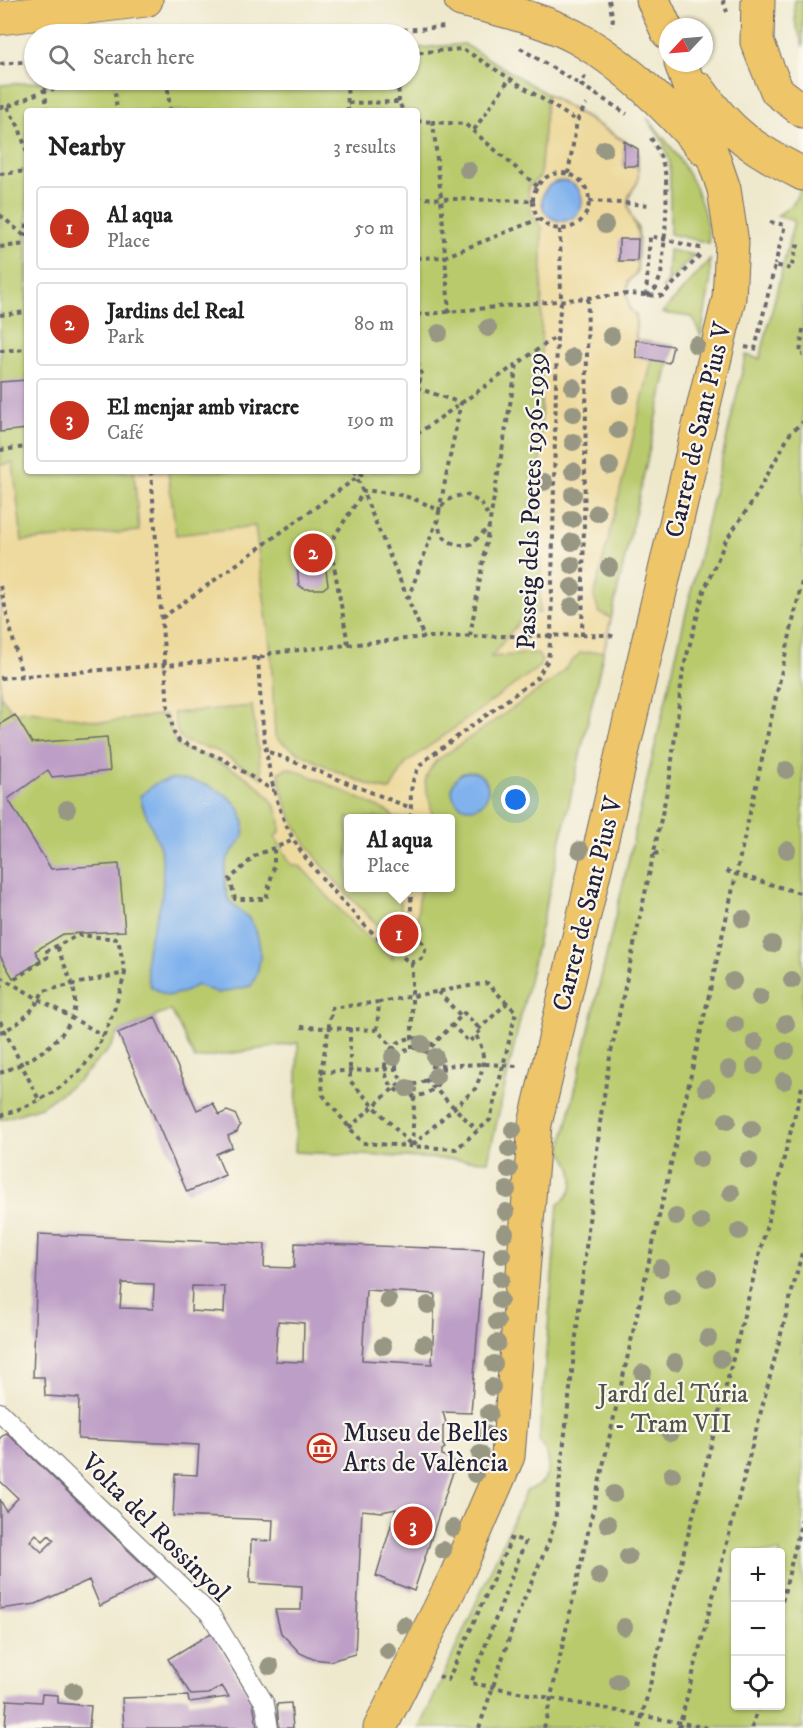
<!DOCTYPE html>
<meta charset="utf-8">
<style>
body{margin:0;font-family:"IM FELL DW Pica",serif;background:#f6f6f6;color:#222}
.controls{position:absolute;right:18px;bottom:18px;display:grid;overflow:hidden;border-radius:6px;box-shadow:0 2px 4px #0004}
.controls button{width:54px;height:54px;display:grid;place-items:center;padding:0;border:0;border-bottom:2px solid #e0e0e0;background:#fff;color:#222;font:30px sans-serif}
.compass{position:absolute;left:659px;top:18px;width:54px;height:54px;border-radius:50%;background:#fff;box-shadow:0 2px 4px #0004;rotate:244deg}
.you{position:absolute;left:516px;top:800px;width:21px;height:21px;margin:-15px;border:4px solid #fff;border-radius:50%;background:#1a73e8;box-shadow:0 0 0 9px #1a73e833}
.badge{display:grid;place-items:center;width:39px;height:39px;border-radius:50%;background:#c8321e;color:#fff;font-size:20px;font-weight:700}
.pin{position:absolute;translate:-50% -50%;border:3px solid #fff;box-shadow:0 2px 6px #0006}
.popup{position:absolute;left:344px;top:814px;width:111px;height:78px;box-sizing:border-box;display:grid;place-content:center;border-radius:6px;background:#fff;filter:drop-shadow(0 2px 4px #0005);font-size:20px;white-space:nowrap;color:#767676}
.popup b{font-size:22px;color:#222}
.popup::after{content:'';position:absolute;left:50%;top:100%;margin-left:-12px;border:12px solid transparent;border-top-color:#fff}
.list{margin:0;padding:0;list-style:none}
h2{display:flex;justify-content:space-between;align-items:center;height:78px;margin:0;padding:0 24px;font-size:26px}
h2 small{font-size:20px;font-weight:400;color:#767676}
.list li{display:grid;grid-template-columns:39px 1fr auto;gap:18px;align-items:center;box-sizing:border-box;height:84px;margin:0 12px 12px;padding:0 12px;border:2px solid #e0e0e0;border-radius:6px}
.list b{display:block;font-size:22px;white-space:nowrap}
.list p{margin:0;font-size:20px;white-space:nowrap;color:#767676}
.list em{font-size:20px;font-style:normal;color:#767676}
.icon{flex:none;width:33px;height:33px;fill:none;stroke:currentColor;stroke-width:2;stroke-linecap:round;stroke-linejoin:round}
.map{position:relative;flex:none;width:803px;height:1728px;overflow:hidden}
.search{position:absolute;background:#fff;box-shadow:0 2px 4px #0004;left:24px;top:24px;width:396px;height:66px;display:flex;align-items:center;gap:15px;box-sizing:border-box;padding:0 21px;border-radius:33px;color:#767676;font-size:22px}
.panel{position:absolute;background:#fff;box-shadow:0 2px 4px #0004;left:24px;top:108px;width:396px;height:366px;border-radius:6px}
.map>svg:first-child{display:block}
.green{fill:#b9ca6d;stroke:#6e7654;stroke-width:1.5;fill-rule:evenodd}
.sand{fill:#eeda9e;stroke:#887e6c;stroke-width:1.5;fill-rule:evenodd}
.water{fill:#81b2ed;stroke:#526a94;stroke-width:1.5}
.building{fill:#bd9ec6;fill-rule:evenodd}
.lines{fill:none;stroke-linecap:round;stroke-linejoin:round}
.pedestrian-casing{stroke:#69676e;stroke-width:20}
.primary-casing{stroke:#69676e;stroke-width:35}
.path{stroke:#69676e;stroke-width:4;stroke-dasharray:4.5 4.5;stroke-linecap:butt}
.pedestrian{stroke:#fff;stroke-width:18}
.primary{stroke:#eec569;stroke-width:33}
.tree{fill:#979784}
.labels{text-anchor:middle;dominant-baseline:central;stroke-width:4.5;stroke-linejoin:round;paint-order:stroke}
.street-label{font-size:26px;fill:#22223b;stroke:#fbf7ec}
.park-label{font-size:26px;fill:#4f544a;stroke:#fbf7ec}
.poi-label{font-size:26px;fill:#22223b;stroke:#fbf7ec;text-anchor:start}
</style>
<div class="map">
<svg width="803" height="1728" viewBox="0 0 803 1728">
<rect width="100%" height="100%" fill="#fbf7ec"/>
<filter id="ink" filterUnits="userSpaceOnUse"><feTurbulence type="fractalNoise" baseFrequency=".0167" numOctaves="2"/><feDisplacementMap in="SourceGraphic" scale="12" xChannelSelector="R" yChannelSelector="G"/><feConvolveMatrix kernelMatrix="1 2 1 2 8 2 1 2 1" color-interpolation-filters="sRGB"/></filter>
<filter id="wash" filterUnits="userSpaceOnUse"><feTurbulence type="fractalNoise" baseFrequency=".008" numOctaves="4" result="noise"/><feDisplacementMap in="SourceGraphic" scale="24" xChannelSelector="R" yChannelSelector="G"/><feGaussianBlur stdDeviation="1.35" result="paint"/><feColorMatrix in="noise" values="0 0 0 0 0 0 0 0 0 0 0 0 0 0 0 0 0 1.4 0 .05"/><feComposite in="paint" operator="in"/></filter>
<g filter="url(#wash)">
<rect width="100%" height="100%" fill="#eee8cc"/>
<path class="green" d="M794,0H803V47L795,21Z
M464,44L638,149V181C629,192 626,203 631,217C633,221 637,224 638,229C640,243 637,259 637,272L628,282L627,294L629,308L636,316V340L673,346L488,1161L295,1152L298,1043L195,1059L171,1010L118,1033L110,1048L78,1081L41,1107L0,1120V85L67,80H410V49ZM27,111H417V471H27ZM348,818H450V888H348Z
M647,118C679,153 706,194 709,243L670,234V163L663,142Z
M803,183V1728H420L526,1491C551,1484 555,1460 539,1441L558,1204C580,1190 575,1168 561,1150L746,355L760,359L794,221L777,216L793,204ZM736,1552H780V1706H736Z
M669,250L694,255L662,289L667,281Z
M710,260V284L701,336L692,317L662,313Z"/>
<path class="sand" d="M547,94L624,141V166H638C638,170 639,177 638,181C635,189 628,192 628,202C628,216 638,225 638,239L619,261H637V272L628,282L627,294L629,308L636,316V356L652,360L594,597L599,612L611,618L604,651L580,653L555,679L436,761C414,787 433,792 432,818H394L389,812L301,772L287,768L279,772C281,829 344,893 383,930L392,931L390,936L393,959L352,923L301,867L291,864L275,836L280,832C284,795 241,771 211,759C199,754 187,752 176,745L166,714L106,722L23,710L15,715L0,695V465L13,463L22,541L139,531L134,471H168L176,535L255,526L271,653L275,736C284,749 375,791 390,790L406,763L539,667L542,661L537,653L491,657L527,612L540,613L542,227L531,214L528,190L529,186L540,177ZM252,706L262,778L217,751L183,741L178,734L173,713Z
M400,888H420L417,921L423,927L397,928L401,922Z"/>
<path class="water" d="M542 201a20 20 0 1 1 40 0a20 20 0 1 1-40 0Z
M452 790a18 18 0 1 1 36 0a18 18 0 1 1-36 0Z
M171,779C201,779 247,794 244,831C243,843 233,848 228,858C224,869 224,884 227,894C229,907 244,911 251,921C263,940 263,967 251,986L218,993L197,985L185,992L167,996L150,986C141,957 150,936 159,909C164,895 163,872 162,857C159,835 144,818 140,796L156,783Z"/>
<g id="blocks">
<path class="building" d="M624,141L638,149V166H624Z
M619,239H638L637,261H619Z
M636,340L673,346L669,363L636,357Z
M27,380V429L0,432V382Z
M319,560L325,564L328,585L323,589H304L299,585L297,566L302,561Z
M15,715L32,743L107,737L110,771L52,777L48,770L8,799L51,869L119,864L125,931L63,934L35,951L41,961L13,978L0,956V724Z
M155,1017L197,1110L213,1103L219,1115L227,1111L235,1114L240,1125L237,1132L228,1136L232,1147L216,1154L225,1175L187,1192L118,1033Z
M38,1234L265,1244L264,1267L294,1268L295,1243L484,1250L471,1413L443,1412L446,1423L443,1426V1445L445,1448L442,1450V1455L456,1463L447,1490L414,1591L376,1576L396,1509L382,1512L362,1510L355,1654L330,1661L313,1659L300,1653L281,1633L275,1610H301L302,1586L250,1583L251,1540L272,1541L273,1520L173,1516L175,1474L197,1475L199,1445L78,1439L79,1398L45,1396L44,1377H33ZM122,1283L154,1284L153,1309L120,1308ZM192,1286L225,1287L224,1313L191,1311ZM366,1290L435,1294L432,1364L362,1360ZM278,1321L304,1323L303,1362L275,1361Z
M6,1433L8,1434L156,1577L100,1606L89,1580L36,1604L0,1609V1499L6,1511L18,1498L0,1481V1438ZM36,1534L43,1541L49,1535L54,1540L42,1552L30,1541Z
M211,1633L253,1702L257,1728H124L122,1698L188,1696L189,1702L229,1697L222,1686L209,1694L191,1695L168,1659Z
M42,1694L58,1695V1703L91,1706L89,1728H5L7,1700L41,1702Z
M291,1703L293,1728H279L277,1704Z"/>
</g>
</g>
<g filter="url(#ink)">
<use href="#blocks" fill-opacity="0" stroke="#69676e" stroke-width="1.5"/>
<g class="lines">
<g class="pedestrian-casing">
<path id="pedestrian" d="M0,1412L211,1615L265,1704L269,1728"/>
</g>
<g class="primary-casing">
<path id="primary" d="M461,0C502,10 549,20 586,43C631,70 670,110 704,149
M653,0L668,33
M758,0L757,42L777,91L803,111
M0,18L146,0
M698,88C730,134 755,150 803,174
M380,1728L456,1576L508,1456L535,1124L729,298L732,243L724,189L681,63"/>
</g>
<path class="path" d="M609,0L613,20L610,26
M723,0L727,12
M340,34L447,27
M520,48L581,85
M410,53L463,49L577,121
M0,64L34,61
M585,76L581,85L627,114
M167,80L170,111
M347,80L348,111
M398,80L399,102
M114,84L163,80
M348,103L399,102L403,111
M0,107H7L45,90
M7,107L19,127L27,153
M47,111L45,90L114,84L117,111
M417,121L433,122
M474,130L510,78
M533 201a28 28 0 1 1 56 0a28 28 0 1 1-56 0Z
M0,174L27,171
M568,174L577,121L586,104
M417,198L533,201
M589,201L651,205
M0,215L27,238
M770,222L785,225L775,265
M26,237L27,222
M0,247L27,244
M417,258L444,257L539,219
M646,296L650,236L704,249
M647,296L656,288L661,275C664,251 669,195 665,172C663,160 657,149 651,138
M449,313L441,197L433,122L465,124L537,186
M0,315L27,312
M417,315L627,294L662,296L701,254
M803,329L800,354L803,355
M745,347L755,349L775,265L791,269L797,246L803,248
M0,351L27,349
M417,362L422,375L417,388
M417,434L557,336
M0,450L27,447
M151,471L168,708L174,733L179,741L223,759L274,791
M354,471L424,637
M485,531L471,544C431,553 424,495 467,495L481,503L489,518
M0,586L22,676
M408,599L437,520
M162,618L366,471
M470,636L517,364
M582,636L588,298
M348,644L330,543L364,491C391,491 416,497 439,511L461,403L417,388
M258,657C261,714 265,793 295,842C309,865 329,886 347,906C363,923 377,942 400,949
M0,678L266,657L271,653L424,637L608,635L616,637
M269,752L411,808
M411,818C411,795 408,780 424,761L537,678L548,660L551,635L557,336L561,302L560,229
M274,849V866L266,899H235L230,879L256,855L294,840
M654,854L663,852
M726,871L803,894
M411,888V938
M401 950a12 12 0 1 1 24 0a12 12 0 1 1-24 0Z
M412,963V1048
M0,977L104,1036
M0,988L6,981
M438,992L461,1016
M379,1002L332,1008L321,1072L323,1095L362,1143L456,1149L490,1120L516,1012L507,1003L479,1029
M0,1021L40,1102
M301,1027L377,1030L400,1055
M350,1028V1081L412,1146L475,1089C484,1069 487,1055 476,1035L469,1042L452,1025
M377,1030L379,1002L487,983L507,1003
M0,1032C20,1025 34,1011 43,991L125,973L118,939L78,935L47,951L49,956L9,983
M385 1067a29 29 0 1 1 58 0a29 29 0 1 1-58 0Z
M396 1066a18 18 0 1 1 36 0a18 18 0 1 1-36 0Z
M425,1053L464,1013L481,1030L476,1035
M431,1066L485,1064L517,1066
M321,1072L396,1069
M0,1073C30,1062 76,1037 75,999C74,982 62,962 57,946
M425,1079L477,1130
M0,1116C81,1089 104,1053 125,973
M349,1128L403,1080
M412,1146L415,1084
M780,1610L803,1515
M439,1676L448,1680L512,1537L525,1542L471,1683L708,1728
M479,1728L516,1618L548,1544L555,1522L601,1115L610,1057L670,777L683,670L704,591L726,540L753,501L791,432L803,422
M544,1728L803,577
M639,1728L803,1083
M679,1728L803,1249
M752,1728L758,1706"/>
<use href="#pedestrian" class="pedestrian"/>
<use href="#primary" class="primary"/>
</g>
<g class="tree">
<circle cx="604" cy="149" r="9"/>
<circle cx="468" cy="170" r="9"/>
<circle cx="605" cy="225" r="9"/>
<circle cx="488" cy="328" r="9"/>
<circle cx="439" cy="333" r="9"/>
<circle cx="611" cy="336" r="9"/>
<circle cx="696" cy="345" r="9"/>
<circle cx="573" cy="357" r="9"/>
<circle cx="573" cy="387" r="9"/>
<circle cx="621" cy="395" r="9"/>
<circle cx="573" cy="414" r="9"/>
<circle cx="618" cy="430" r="9"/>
<circle cx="573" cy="442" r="9"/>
<circle cx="610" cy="466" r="9"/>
<circle cx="573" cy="471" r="9"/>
<circle cx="544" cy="482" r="9"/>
<circle cx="573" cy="495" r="9"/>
<circle cx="597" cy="513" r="9"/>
<circle cx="572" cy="519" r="9"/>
<circle cx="572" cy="542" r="9"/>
<circle cx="572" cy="565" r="9"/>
<circle cx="609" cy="567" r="9"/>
<circle cx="572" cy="587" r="9"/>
<circle cx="572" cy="606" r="9"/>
<circle cx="786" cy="770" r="9"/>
<circle cx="67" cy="809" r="9"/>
<circle cx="580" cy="850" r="9"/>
<circle cx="787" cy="850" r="9"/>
<circle cx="743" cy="919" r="9"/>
<circle cx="772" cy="944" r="9"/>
<circle cx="792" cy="980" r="9"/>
<circle cx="733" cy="981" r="9"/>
<circle cx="760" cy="997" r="9"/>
<circle cx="786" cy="1024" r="9"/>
<circle cx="735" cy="1025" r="9"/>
<circle cx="755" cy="1042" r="9"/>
<circle cx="422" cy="1044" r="9"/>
<circle cx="786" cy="1051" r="9"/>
<circle cx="393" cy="1057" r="9"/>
<circle cx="435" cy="1057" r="9"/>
<circle cx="755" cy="1066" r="9"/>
<circle cx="729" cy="1069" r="9"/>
<circle cx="436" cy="1076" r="9"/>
<circle cx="784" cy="1081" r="9"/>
<circle cx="407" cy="1088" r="9"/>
<circle cx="706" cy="1088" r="9"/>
<circle cx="727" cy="1121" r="9"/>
<circle cx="752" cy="1129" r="9"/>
<circle cx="513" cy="1130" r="9"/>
<circle cx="509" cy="1149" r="9"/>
<circle cx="700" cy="1159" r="9"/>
<circle cx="749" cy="1160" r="9"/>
<circle cx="509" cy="1170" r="9"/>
<circle cx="507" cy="1190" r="9"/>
<circle cx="731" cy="1193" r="9"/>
<circle cx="506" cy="1212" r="9"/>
<circle cx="676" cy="1217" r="9"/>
<circle cx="701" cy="1222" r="9"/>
<circle cx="739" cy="1231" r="9"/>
<circle cx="505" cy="1233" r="9"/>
<circle cx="502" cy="1255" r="9"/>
<circle cx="661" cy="1268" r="9"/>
<circle cx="707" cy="1278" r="9"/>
<circle cx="501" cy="1279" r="9"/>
<circle cx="672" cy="1298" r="9"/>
<circle cx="388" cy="1300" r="9"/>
<circle cx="500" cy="1300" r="9"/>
<circle cx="428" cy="1305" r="9"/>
<circle cx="497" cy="1322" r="9"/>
<circle cx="708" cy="1338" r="9"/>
<circle cx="497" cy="1343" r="9"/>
<circle cx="424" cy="1344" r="9"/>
<circle cx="383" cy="1346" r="9"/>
<circle cx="721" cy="1359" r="9"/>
<circle cx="675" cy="1362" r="9"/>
<circle cx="494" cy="1364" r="9"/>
<circle cx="643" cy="1373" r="9"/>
<circle cx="492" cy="1387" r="9"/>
<circle cx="489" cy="1413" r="9"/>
<circle cx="670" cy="1433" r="9"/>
<circle cx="486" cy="1434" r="9"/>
<circle cx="480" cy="1454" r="9"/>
<circle cx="475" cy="1474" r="9"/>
<circle cx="672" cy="1475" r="9"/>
<circle cx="614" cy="1494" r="9"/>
<circle cx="608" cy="1524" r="9"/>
<circle cx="453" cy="1528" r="9"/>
<circle cx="443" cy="1550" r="9"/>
<circle cx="628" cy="1557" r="9"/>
<circle cx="599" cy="1576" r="9"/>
<circle cx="404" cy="1625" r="9"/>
<circle cx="624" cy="1627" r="9"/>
<circle cx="388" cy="1651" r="9"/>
<circle cx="270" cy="1666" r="9"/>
<circle cx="618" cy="1682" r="9"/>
<circle cx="73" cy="1691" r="9"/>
</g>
</g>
<defs>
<g id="museum-ring" transform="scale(1.5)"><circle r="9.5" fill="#fbf7ec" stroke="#c8321e" stroke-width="1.5"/><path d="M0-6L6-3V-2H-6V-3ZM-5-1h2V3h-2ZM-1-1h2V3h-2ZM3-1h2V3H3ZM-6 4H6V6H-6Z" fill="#c8321e"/></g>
</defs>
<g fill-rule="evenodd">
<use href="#museum-ring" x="322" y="1448"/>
</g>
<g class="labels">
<g class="street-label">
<text transform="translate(699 430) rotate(-77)">Carrer de Sant Pius V</text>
<text transform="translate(532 501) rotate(-88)">Passeig dels Poetes 1936-1939</text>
<text transform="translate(588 904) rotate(-76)">Carrer de Sant Pius V</text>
<text transform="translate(155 1528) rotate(45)">Volta del Rossinyol</text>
</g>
<g class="park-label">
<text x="673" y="1394">Jardí del Túria<tspan x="673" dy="30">- Tram VII</tspan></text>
</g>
<g class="poi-label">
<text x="343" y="1433">Museu de Belles<tspan x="343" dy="30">Arts de València</tspan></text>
</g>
</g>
</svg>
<div class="controls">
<button>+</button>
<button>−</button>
<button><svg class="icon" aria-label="locate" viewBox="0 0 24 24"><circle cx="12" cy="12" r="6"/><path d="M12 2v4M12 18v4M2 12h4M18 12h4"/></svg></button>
</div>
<svg class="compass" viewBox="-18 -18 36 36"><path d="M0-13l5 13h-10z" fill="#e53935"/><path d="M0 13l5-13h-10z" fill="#767676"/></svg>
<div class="you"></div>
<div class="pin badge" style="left:399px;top:934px">1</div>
<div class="popup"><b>Al aqua</b>Place</div>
<div class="pin badge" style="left:313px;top:553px">2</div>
<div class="pin badge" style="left:413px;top:1526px">3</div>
<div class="search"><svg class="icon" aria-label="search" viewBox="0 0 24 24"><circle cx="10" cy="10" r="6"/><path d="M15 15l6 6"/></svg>Search here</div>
<section class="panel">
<h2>Nearby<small>3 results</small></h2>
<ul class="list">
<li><span class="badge">1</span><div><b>Al aqua</b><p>Place</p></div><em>50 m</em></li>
<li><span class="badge">2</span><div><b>Jardins del Real</b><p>Park</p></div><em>80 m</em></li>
<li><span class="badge">3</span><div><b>El menjar amb viracre</b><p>Café</p></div><em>190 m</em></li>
</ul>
</section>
</div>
